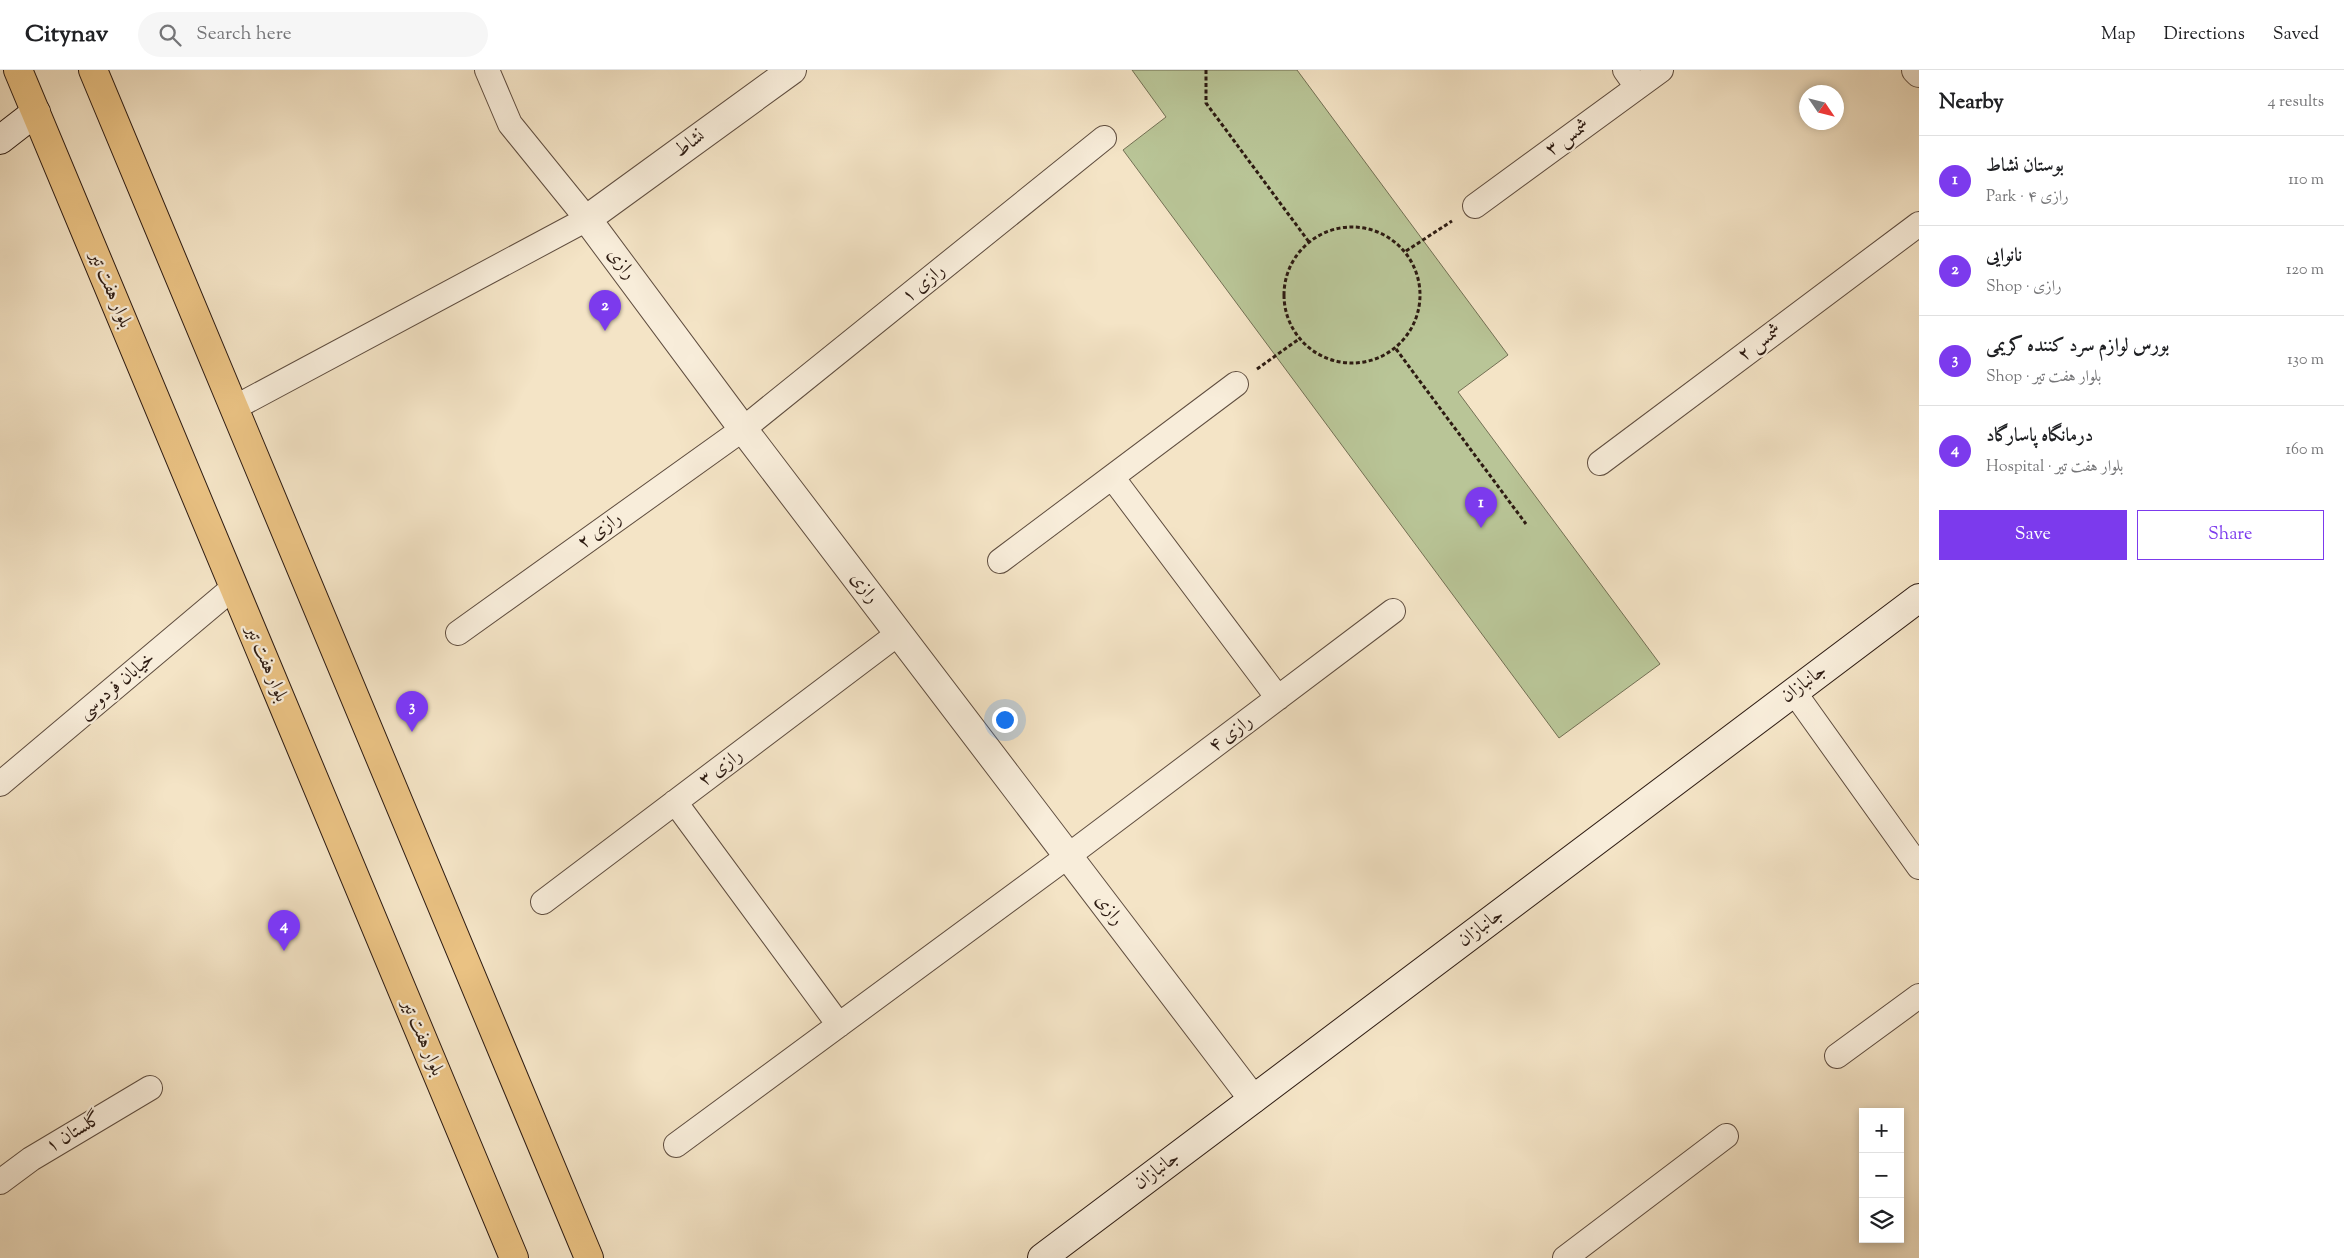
<!DOCTYPE html>
<meta charset="utf-8">
<style>
body{margin:0;font-family:"Sorts Mill Goudy",Amiri,serif;background:#f6f6f6;color:#202124}
.controls{position:absolute;right:15px;bottom:15px;display:grid;overflow:hidden;border-radius:0px;box-shadow:0 2px 8px #0003}
.controls button{width:45px;height:45px;display:grid;place-items:center;padding:0;border:0;border-bottom:1px solid #e0e0e0;background:#fff;color:#202124;font:25px sans-serif}
.compass{position:absolute;left:1799px;top:15px;width:45px;height:45px;border-radius:50%;background:#fff;box-shadow:0 2px 8px #0003;rotate:125deg}
.you{position:absolute;left:1004px;top:649px;width:18px;height:18px;margin:-12px;border:4px solid #fff;border-radius:50%;background:#1a73e8;box-shadow:0 0 0 8px #1a73e833}
.badge{display:grid;place-items:center;width:32px;height:32px;border-radius:50%;background:#7c3aed;color:#fff;font-size:16px;font-weight:700}
.pin{position:absolute;translate:-50% -41px;filter:drop-shadow(0 1px 2px #0008)}
.pin::after{content:'';position:absolute;top:26px;width:18px;height:15px;background:inherit;clip-path:polygon(0 0,100% 0,50% 100%)}
.list{margin:0;padding:0;list-style:none}
h2{display:flex;justify-content:space-between;align-items:center;height:65px;margin:0;padding:0 20px;font-size:21px}
h2 small{font-size:16px;font-weight:400;color:#757577}
.list li{display:grid;grid-template-columns:32px 1fr auto;gap:15px;align-items:center;box-sizing:border-box;height:90px;padding:0 20px;border-top:1px solid #e0e0e0}
.list b{display:block;font-size:19px;white-space:nowrap}
.list p{margin:0;font-size:16px;white-space:nowrap;color:#757577}
.list em{font-size:16px;font-style:normal;color:#757577}
.actions{display:flex;gap:10px;padding:15px 20px}
.actions a{flex:1;padding:11px 0;border:1px solid #7c3aed;border-radius:0px;text-align:center;font-size:18px;color:#7c3aed}
.actions .main{background:#7c3aed;color:#fff}
.icon{flex:none;width:28px;height:28px;fill:none;stroke:currentColor;stroke-width:2;stroke-linecap:round;stroke-linejoin:round}
.map{position:relative;flex:none;width:1919px;height:1188px;overflow:hidden}
header{display:flex;align-items:center;gap:30px;box-sizing:border-box;height:70px;padding:0 25px;background:#fff;border-bottom:1px solid #e0e0e0}
header strong{font-size:24px}
nav{display:flex;gap:28px;margin-inline-start:auto;font-size:18px}
.search{width:350px;height:45px;background:#f6f6f6;display:flex;align-items:center;gap:12px;box-sizing:border-box;padding:0 18px;border-radius:28px;color:#757577;font-size:19px}
main{display:flex}
aside{flex:1;background:#fff}
.map>svg:first-child{display:block}
.green{fill:#b9c597;stroke:#737054}
.lines{fill:none;stroke-linecap:round;stroke-linejoin:round}
.minor-casing{stroke:#5f4d3f;stroke-width:26}
.tertiary-casing{stroke:#5f4d3f;stroke-width:30}
.secondary-casing{stroke:#2d1b12;stroke-width:30}
.primary-casing{stroke:#2d1b12;stroke-width:30}
.path{stroke:#2d1b12;stroke-width:3;stroke-dasharray:4 2.5;stroke-linecap:butt}
.minor{stroke:#f8edda;stroke-width:24}
.tertiary{stroke:#f8edda;stroke-width:28}
.secondary{stroke:#f8edda;stroke-width:28}
.primary{stroke:#eac283;stroke-width:28}
.labels{text-anchor:middle;dominant-baseline:central;stroke-width:4.5;stroke-linejoin:round;paint-order:stroke}
.street-label{font-size:19px;fill:#2d1b12;stroke:#f8edda}
</style>
<header>
<strong>Citynav</strong>
<div class="search"><svg class="icon" aria-label="search" viewBox="0 0 24 24"><circle cx="10" cy="10" r="6"/><path d="M15 15l6 6"/></svg>Search here</div>
<nav><a>Map</a><a>Directions</a><a>Saved</a></nav>
</header>
<main>
<div class="map">
<svg width="1919" height="1188" viewBox="0 0 1919 1188">
<rect width="100%" height="100%" fill="#f4e4c6"/>
<filter id="stains"><feTurbulence type="fractalNoise" baseFrequency=".004" numOctaves="4"/><feColorMatrix values="0 0 0 0 .2 0 0 0 0 .09 0 0 0 0 .02 0 0 0 .5 -.17"/></filter>
<radialGradient id="worn" r=".72"><stop offset=".6" stop-color="#630" stop-opacity="0"/><stop offset="1" stop-color="#630" stop-opacity=".3"/></radialGradient>
<path class="green" d="M1132,0H1297L1508,285L1458,322L1660,594L1559,668L1123,80L1166,47Z"/>
<g class="lines">
<g class="minor-casing">
<path id="minor" d="M1625,0L1637,17
M1475,136L1661,0
M234,338L587,149L510,54L487,0
M1600,393L1919,154
M1112,407L1278,628
M1000,491L1236,314
M458,563L743,359L1104,68
M1794,622L1919,797
M0,714L234,517
M675,732L839,955
M543,832L899,563
M1837,986L1919,926
M676,1075L1068,786L1393,541
M0,1112L31,1089L150,1018
M1565,1188L1726,1066"/>
</g>
<g class="tertiary-casing">
<path id="tertiary" d="M792,0L587,149L743,359L1253,1029
M1916,0L1919,3"/>
</g>
<g class="secondary-casing">
<path id="secondary" d="M0,70L36,42
M1042,1188L1919,528"/>
</g>
<g class="primary-casing">
<path id="primary" d="M18,0L514,1188
M93,0L589,1188"/>
</g>
<path class="path" d="M1206,0V33L1309,172
M1284 225a68 68 0 1 1 136 0a68 68 0 1 1-136 0Z
M1406,181L1452,151
M1396,279L1526,454
M1257,299L1299,269"/>
<use href="#minor" class="minor"/>
<use href="#tertiary" class="tertiary"/>
<use href="#secondary" class="secondary"/>
<use href="#primary" class="primary"/>
</g>
<g class="labels">
<g class="street-label">
<text transform="translate(1568 68) rotate(-36)">شمس ۳</text>
<text transform="translate(690 74) rotate(-36)">نشاط</text>
<text transform="translate(621 194) rotate(53)">رازی</text>
<text transform="translate(924 214) rotate(-39)">رازی ۱</text>
<text transform="translate(110 220) rotate(67)">بلوار هفت تیر</text>
<text transform="translate(1760 273) rotate(-37)">شمس ۲</text>
<text transform="translate(600 461) rotate(-36)">رازی ۲</text>
<text transform="translate(864 518) rotate(53)">رازی</text>
<text transform="translate(266 594) rotate(67)">بلوار هفت تیر</text>
<text transform="translate(1804 614) rotate(-37)">جانبازان</text>
<text transform="translate(117 616) rotate(-40)">خیابان فردوسی</text>
<text transform="translate(1231 664) rotate(-37)">رازی ۴</text>
<text transform="translate(721 698) rotate(-37)">رازی ۳</text>
<text transform="translate(1109 840) rotate(53)">رازی</text>
<text transform="translate(1481 858) rotate(-37)">جانبازان</text>
<text transform="translate(422 968) rotate(67)">بلوار هفت تیر</text>
<text transform="translate(74 1063) rotate(-31)">گلستان ۱</text>
<text transform="translate(1157 1101) rotate(-37)">جانبازان</text>
</g>
</g>
<rect width="100%" height="100%" filter="url(#stains)"/>
<rect width="100%" height="100%" fill="url(#worn)"/>
</svg>
<div class="controls">
<button>+</button>
<button>−</button>
<button><svg class="icon" aria-label="layers" viewBox="0 0 24 24"><path d="M12 4l9 5-9 5-9-5zM3 14l9 5 9-5"/></svg></button>
</div>
<svg class="compass" viewBox="-18 -18 36 36"><path d="M0-13l5 13h-10z" fill="#e53935"/><path d="M0 13l5-13h-10z" fill="#757577"/></svg>
<div class="you"></div>
<div class="pin badge" style="left:1481px;top:458px">1</div>
<div class="pin badge" style="left:605px;top:261px">2</div>
<div class="pin badge" style="left:412px;top:662px">3</div>
<div class="pin badge" style="left:284px;top:881px">4</div>
</div>
<aside>
<h2>Nearby<small>4 results</small></h2>
<ul class="list">
<li><span class="badge">1</span><div><b>بوستان نشاط</b><p>Park · رازی ۴</p></div><em>110 m</em></li>
<li><span class="badge">2</span><div><b>نانوایی</b><p>Shop · رازی</p></div><em>120 m</em></li>
<li><span class="badge">3</span><div><b>بورس لوازم سرد کننده کریمی</b><p>Shop · بلوار هفت تیر</p></div><em>130 m</em></li>
<li><span class="badge">4</span><div><b>درمانگاه پاسارگاد</b><p>Hospital · بلوار هفت تیر</p></div><em>160 m</em></li>
</ul>
<div class="actions"><a class="main">Save</a><a>Share</a></div>
</aside>
</main>
